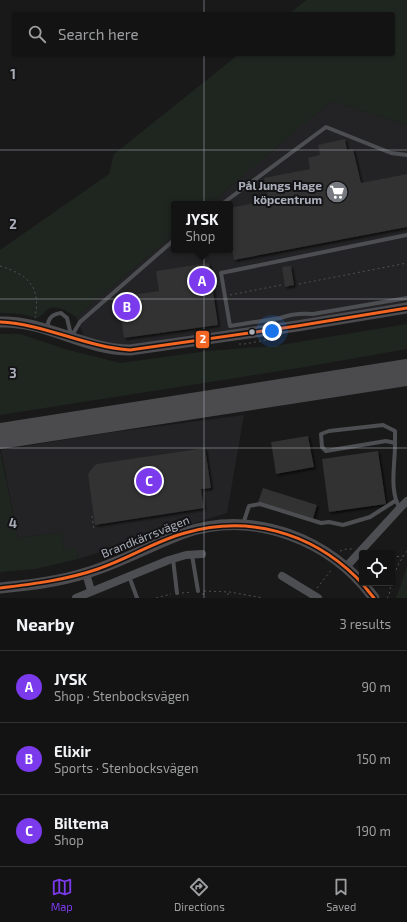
<!DOCTYPE html>
<meta charset="utf-8">
<style>
body{margin:0;font-family:"Exo 2",sans-serif;background:#1c1c1c;color:#f1f3f6}
.controls{position:absolute;right:12px;bottom:12px;display:grid;overflow:hidden;border-radius:4px;box-shadow:0 1px 3px #0004}
.controls button{width:36px;height:36px;display:grid;place-items:center;padding:0;border:0;border-bottom:1px solid #323233;background:#131313;color:#f1f3f6;font:20px sans-serif}
.you{position:absolute;left:272px;top:331px;width:14px;height:14px;margin:-10px;border:3px solid #fff;border-radius:50%;background:#1a73e8;box-shadow:0 0 0 6px #1a73e833}
.badge{display:grid;place-items:center;width:26px;height:26px;border-radius:50%;background:#7c3aed;color:#fff;font-size:13px;font-weight:700}
.pin{position:absolute;translate:-50% -50%;border:2px solid #fff;box-shadow:0 1px 4px #0006}
.popup{position:absolute;left:171px;top:201px;width:62px;height:52px;box-sizing:border-box;display:grid;place-content:center;border-radius:4px;background:#131313;filter:drop-shadow(0 1px 3px #0005);font-size:13px;white-space:nowrap;color:#9d9ea0}
.popup b{font-size:15px;color:#f1f3f6}
.popup::after{content:'';position:absolute;left:50%;top:100%;margin-left:-8px;border:8px solid transparent;border-top-color:#131313}
.list{margin:0;padding:0;list-style:none}
h2{display:flex;justify-content:space-between;align-items:center;height:52px;margin:0;padding:0 16px;font-size:17px}
h2 small{font-size:13px;font-weight:400;color:#9d9ea0}
.list li{display:grid;grid-template-columns:26px 1fr auto;gap:12px;align-items:center;box-sizing:border-box;height:72px;padding:0 16px;border-top:1px solid #323233}
.list b{display:block;font-size:15px;white-space:nowrap}
.list p{margin:0;font-size:13px;white-space:nowrap;color:#9d9ea0}
.list em{font-size:13px;font-style:normal;color:#9d9ea0}
.icon{flex:none;width:22px;height:22px;fill:none;stroke:currentColor;stroke-width:2;stroke-linecap:round;stroke-linejoin:round}
.map{position:relative;flex:none;width:407px;height:598px;overflow:hidden}
.search{position:absolute;background:#131313;box-shadow:0 1px 3px #0004;left:12px;right:12px;top:12px;height:44px;display:flex;align-items:center;gap:10px;box-sizing:border-box;padding:0 14px;border-radius:4px;color:#9d9ea0;font-size:15px}
.sheet{height:268px;background:#131313}
nav{display:flex;justify-content:space-around;align-items:center;box-sizing:border-box;height:56px;border-top:1px solid #323233;background:#131313;font-size:11px;color:#9d9ea0}
nav a{display:grid;justify-items:center;gap:2px}
nav .on{color:#7c3aed}
.map>svg:first-child{display:block}
.built{fill:#232325}
.green{fill:#1f2620}
.building{fill:#313131;filter:url(#shadow)}
.lines{fill:none;stroke-linecap:round;stroke-linejoin:round}
.path{stroke:#4f5053;stroke-width:1;stroke-dasharray:2 3;stroke-linecap:butt}
.lane{stroke:#4d4e52;stroke-width:4}
.street{stroke:#4d4e52;stroke-width:8}
.secondary{stroke:#4c4c50;stroke-width:11}
.highway{stroke:#4b4b4e;stroke-width:14}
.bus-1-casing{stroke:#131315;stroke-width:6}
.bus-1{stroke:#f26522;stroke-width:3}
.grid{fill:none;stroke:#aaaeb9;stroke-width:1;stroke-opacity:0.55}
.bus-dot{fill:#aaaeb9;stroke:#131315;stroke-width:1.5}
.labels{text-anchor:middle;dominant-baseline:central;stroke-width:4;stroke-linejoin:round;paint-order:stroke}
.poi-label{font-size:12px;font-weight:bold;fill:#aaaeb9;stroke:#131315;text-anchor:end}
.street-label{font-size:12px;fill:#aaaeb9;stroke:#131315}
.grid-label{font-size:13px;text-anchor:middle;font-weight:bold;fill:#aaaeb9;stroke:#131315;stroke-width:4;stroke-linejoin:round;paint-order:stroke}
.line-badge{stroke:#131315;stroke-width:1.5}
.badge-label{font-size:11px;text-anchor:middle;font-weight:bold;fill:#fff}
</style>
<div class="map">
<svg width="407" height="598" viewBox="0 0 407 598">
<defs>
<filter id="shadow"><feDropShadow dx="2" dy="2" stdDeviation="1" flood-color="#0009"/></filter>
</defs>
<rect width="100%" height="100%" fill="#191919"/>
<path class="built" d="M331,101L407,125V304L307,320L121,346L85,338L76,317L174,234V250H230V204H210Z
M244,415L227,513L78,559L77,549L64,550L62,532L18,538L1,450L107,433Z"/>
<path class="green" d="M306,0H407V125L331,101L210,204H174V234L76,317C69,312 57,304 48,309C45,311 42,315 38,318L21,314L0,313V250L109,174L114,154L239,54H393V14H289Z
M407,324V349L299,368L0,415V334H20L65,349L120,363L208,351L274,346Z
M0,450L18,538L62,532L64,549H77L78,559L35,569L0,572Z
M407,567V598H396Z"/>
<path class="building" d="M345,139L347,150L353,149L361,183L407,174V227L234,260L230,238V208L269,200L264,178L310,169L308,158L320,155L318,145Z
M209,263L218,325L124,338L118,297L159,291L156,271Z
M291,266L294,285L285,287L282,267Z
M308,436L314,467L276,474L271,442Z
M205,448L211,488L201,489L204,508L95,525L88,474L94,466L97,464Z
M378,451L386,504L329,512L322,459Z
M263,488L317,505L313,519L258,502Z"/>
<g class="lines">
<path class="path" d="M0,266C29,275 41,287 35,318
M299,284L407,263
M230,295L281,285
M239,344H244L272,339
M92,516L94,529
M340,551L346,549H352
M392,557L403,556
M392,579L399,563L407,551
M317,588L332,569
M204,591L230,592L263,598
M182,593L192,592
M203,593L204,598
M228,593V598
M156,598L171,594
M387,598L389,596L391,583"/>
<path class="lane" d="M222,204L326,127L391,153L407,155
M407,235L221,273L230,326L280,318C291,314 302,313 313,314L407,298
M48,328C47,319 52,314 61,313L67,318L71,335
M71,337L80,322L174,240
M395,443L386,441L326,451L322,447L321,434L329,431L383,425L395,431V445C395,464 389,492 400,508
M243,524L249,506L260,504L321,523L329,522L343,525L370,517L395,501
M192,555L198,591
M173,559L177,593
M129,576L137,598"/>
<path class="street" d="M346,567L400,508L407,501
M86,573L91,591
M282,576L318,598
M76,598L169,560L186,555L202,554"/>
<path class="secondary" d="M0,322C45,320 84,350 130,350L297,326L407,308
M0,588C29,585 58,582 86,573C120,563 151,545 184,533C254,509 332,540 374,598"/>
<path class="highway" d="M0,430L407,366
M0,442L407,379"/>
<g class="bus-1-casing">
<path id="bus-1" d="M0,322C45,324 85,347 130,350L297,326L407,308
M0,588C33,584 66,580 98,569C128,559 155,541 185,533C248,515 310,532 356,577C363,584 368,591 374,598"/>
</g>
<use href="#bus-1" class="bus-1"/>
</g>
<path class="grid" d="M204,0V14M204,54V598M0,150H407M0,299H407M0,448H407"/>
<defs>
<g id="supermarket-disc" transform="scale(1.15)"><circle r="9.5" fill="#777a81" stroke="#131315"/><path d="M-6-5.5h2.5l.6 2H6L4.5 2H-2.5L-4.4-4H-6ZM-1.5 3.2a1.3 1.3 0 1 0 .1 0ZM3 3.2a1.3 1.3 0 1 0 .1 0Z" fill="#fff"/></g>
</defs>
<g fill-rule="evenodd">
<use href="#supermarket-disc" x="337" y="192"/>
</g>
<circle class="bus-dot" cx="252" cy="332" r="3.5"/>
<g class="labels">
<g class="poi-label">
<text x="322" y="185">Pål Jungs Hage<tspan x="322" dy="14">köpcentrum</tspan></text>
</g>
<g class="street-label">
<text transform="translate(145 536) rotate(-22)">Brandkärrsvägen</text>
</g>
</g>
<g class="grid-label">
<text x="13" y="79">1</text>
<text x="13" y="229">2</text>
<text x="13" y="378">3</text>
<text x="13" y="528">4</text>
</g>
<rect class="line-badge" x="195" y="330" width="15" height="19" rx="4" fill="#f26522"/>
<g class="badge-label">
<text x="203" y="343">2</text>
</g>
</svg>
<div class="controls">
<button><svg class="icon" aria-label="locate" viewBox="0 0 24 24"><circle cx="12" cy="12" r="6"/><path d="M12 2v4M12 18v4M2 12h4M18 12h4"/></svg></button>
</div>
<div class="you"></div>
<div class="pin badge" style="left:202px;top:281px">A</div>
<div class="popup"><b>JYSK</b>Shop</div>
<div class="pin badge" style="left:127px;top:307px">B</div>
<div class="pin badge" style="left:149px;top:481px">C</div>
<div class="search"><svg class="icon" aria-label="search" viewBox="0 0 24 24"><circle cx="10" cy="10" r="6"/><path d="M15 15l6 6"/></svg>Search here</div>
</div>
<section class="sheet">
<h2>Nearby<small>3 results</small></h2>
<ul class="list">
<li><span class="badge">A</span><div><b>JYSK</b><p>Shop · Stenbocksvägen</p></div><em>90 m</em></li>
<li><span class="badge">B</span><div><b>Elixir</b><p>Sports · Stenbocksvägen</p></div><em>150 m</em></li>
<li><span class="badge">C</span><div><b>Biltema</b><p>Shop</p></div><em>190 m</em></li>
</ul>
</section>
<nav>
<a class="on"><svg class="icon" aria-label="map" viewBox="0 0 24 24"><path d="M3 6l6-2 6 2 6-2v14l-6 2-6-2-6 2zM9 4v14M15 6v14"/></svg>Map</a>
<a><svg class="icon" aria-label="directions" viewBox="0 0 24 24"><path d="M12 3l9 9-9 9-9-9zM9 14v-3h6M13 9l2 2-2 2"/></svg>Directions</a>
<a><svg class="icon" aria-label="saved" viewBox="0 0 24 24"><path d="M7 4h10v16l-5-4-5 4z"/></svg>Saved</a>
</nav>
